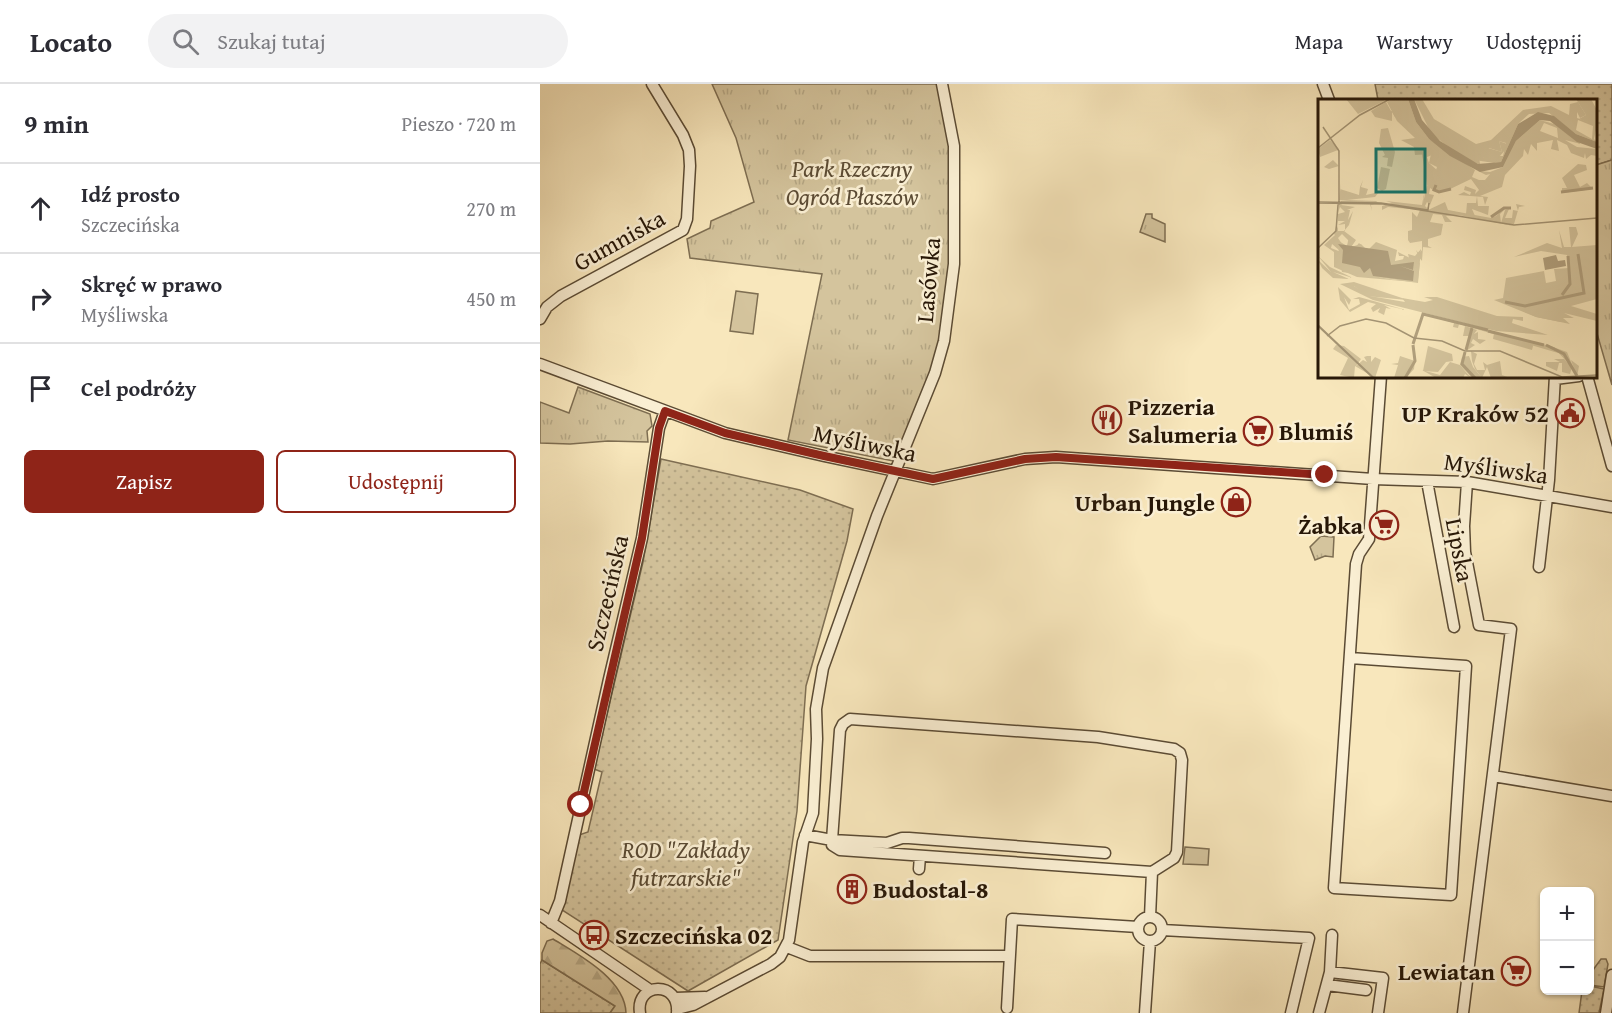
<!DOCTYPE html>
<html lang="pl">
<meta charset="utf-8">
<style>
body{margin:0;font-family:"Gentium Book Plus",serif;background:#f2f2f3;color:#2b2b33}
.controls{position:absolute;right:18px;bottom:18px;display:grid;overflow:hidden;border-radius:9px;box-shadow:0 2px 4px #0004}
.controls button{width:54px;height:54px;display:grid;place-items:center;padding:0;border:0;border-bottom:2px solid #e1e1e2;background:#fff;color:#2b2b33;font:30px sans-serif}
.stop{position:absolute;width:18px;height:18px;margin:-14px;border:4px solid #8f2418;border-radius:50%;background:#fff}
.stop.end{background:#8f2418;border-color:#fff;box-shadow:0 2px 6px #0008}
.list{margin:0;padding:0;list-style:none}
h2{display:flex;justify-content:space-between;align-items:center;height:78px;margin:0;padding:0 24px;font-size:26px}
h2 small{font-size:20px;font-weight:400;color:#7c7c81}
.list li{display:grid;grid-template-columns:39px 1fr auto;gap:18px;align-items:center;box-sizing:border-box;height:90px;padding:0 24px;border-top:2px solid #e1e1e2}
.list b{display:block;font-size:22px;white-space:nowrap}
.list p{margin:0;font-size:20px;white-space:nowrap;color:#7c7c81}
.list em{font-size:20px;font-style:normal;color:#7c7c81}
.actions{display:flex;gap:12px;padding:18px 24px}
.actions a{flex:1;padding:14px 0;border:2px solid #8f2418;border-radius:9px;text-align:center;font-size:21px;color:#8f2418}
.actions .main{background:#8f2418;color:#fff}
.icon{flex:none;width:33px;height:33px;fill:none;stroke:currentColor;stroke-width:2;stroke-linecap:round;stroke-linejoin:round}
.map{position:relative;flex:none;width:1072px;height:929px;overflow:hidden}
header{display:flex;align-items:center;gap:36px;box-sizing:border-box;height:84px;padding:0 30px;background:#fff;border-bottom:2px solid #e1e1e2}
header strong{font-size:28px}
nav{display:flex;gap:33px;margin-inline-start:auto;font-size:21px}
.search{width:420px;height:54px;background:#f2f2f3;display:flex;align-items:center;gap:15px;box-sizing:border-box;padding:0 21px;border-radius:33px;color:#7c7c81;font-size:22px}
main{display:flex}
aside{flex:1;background:#fff}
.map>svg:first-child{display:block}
.grass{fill:url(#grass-dots);stroke:#7e6e52;stroke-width:1.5}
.forest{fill:url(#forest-firs);stroke:#7e6e52;stroke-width:1.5}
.park{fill:url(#park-tufts);stroke:#7e6e52;stroke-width:1.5}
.pitch{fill:#d4c49d;stroke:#7e6e52;stroke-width:1.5}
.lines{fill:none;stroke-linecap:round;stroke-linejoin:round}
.minor-casing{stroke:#5b4b34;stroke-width:13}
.minor{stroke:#faefd3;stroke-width:10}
.route{stroke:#8f2418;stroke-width:8}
.labels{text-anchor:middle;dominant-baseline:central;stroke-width:5;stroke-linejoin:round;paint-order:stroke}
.park-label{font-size:24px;font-style:italic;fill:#5b4b34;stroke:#faefd3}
.street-label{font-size:24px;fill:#271707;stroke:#faefd3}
.poi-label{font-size:24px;font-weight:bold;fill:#271707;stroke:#faefd3;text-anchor:start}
.inset-river{fill:none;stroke:#b1a07e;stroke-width:3}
.inset-road{fill:none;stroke:#a49474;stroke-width:1.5}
.view{fill:#0f766e;fill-opacity:0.15;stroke:#0f766e;stroke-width:3}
.inset-edge{fill:none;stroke:#271707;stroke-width:3}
</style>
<header>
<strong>Locato</strong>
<div class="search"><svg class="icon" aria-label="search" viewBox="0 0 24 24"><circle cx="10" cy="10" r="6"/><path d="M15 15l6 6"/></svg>Szukaj tutaj</div>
<nav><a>Mapa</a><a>Warstwy</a><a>Udostępnij</a></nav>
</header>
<main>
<aside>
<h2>9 min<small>Pieszo · 720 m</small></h2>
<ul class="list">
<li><svg class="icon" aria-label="ahead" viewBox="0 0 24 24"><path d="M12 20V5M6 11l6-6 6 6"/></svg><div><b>Idź prosto</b><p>Szczecińska</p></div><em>270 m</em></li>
<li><svg class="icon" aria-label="right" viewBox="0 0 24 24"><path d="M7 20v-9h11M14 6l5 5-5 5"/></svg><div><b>Skręć w prawo</b><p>Myśliwska</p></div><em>450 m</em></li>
<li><svg class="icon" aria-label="arrive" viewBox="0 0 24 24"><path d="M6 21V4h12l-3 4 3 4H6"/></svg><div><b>Cel podróży</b></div></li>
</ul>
<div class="actions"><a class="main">Zapisz</a><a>Udostępnij</a></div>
</aside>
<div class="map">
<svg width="1072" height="929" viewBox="0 0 1072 929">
<defs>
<pattern id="grass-dots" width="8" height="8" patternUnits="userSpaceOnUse" patternTransform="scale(1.5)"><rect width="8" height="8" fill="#d4c49d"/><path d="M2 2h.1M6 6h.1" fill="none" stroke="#b6a886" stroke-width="1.8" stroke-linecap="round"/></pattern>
<pattern id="forest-firs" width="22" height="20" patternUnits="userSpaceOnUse" patternTransform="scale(1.5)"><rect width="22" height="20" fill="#d4c49d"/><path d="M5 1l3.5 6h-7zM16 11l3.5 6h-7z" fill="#b6a886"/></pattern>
<pattern id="park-tufts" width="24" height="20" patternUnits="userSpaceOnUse" patternTransform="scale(1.5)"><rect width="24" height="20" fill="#d4c49d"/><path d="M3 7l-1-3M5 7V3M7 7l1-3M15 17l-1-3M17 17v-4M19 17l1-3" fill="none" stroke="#b6a886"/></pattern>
</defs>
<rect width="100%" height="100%" fill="#f8e7bc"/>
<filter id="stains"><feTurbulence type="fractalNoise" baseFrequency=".00333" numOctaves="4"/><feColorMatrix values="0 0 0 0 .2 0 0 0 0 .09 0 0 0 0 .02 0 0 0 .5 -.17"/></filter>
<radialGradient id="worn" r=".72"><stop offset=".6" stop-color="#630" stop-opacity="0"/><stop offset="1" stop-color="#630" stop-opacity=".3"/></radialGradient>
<path class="grass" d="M835,0H1072V76L1056,81V16H838Z
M121,375L260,406L313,425L307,457L266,602L257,727L238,856L148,907L22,826L39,751L48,748L62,688L54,685L103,478Z
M1061,875H1066L1068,880L1064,903L1050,901V890Z
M2,876L75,922L70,929H0V880Z
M1050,902L1064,905L1059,929H1039L1042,907L1050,906Z"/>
<path class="forest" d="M13,855C39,871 85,895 86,929H70L75,922L2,876V869L7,857Z"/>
<path class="park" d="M172,0H401L413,62V180L394,289L358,378L248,356L282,190L150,174L147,155L170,144L171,137L214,118L196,54Z
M1072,76V301L1056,246V81Z
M606,130H612V134L625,140V158L600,148Z
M38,303L110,330L112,342L107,347L108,358L68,357L30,360L0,359V318L29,329Z
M781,452L794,453L793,473L785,472L775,476L770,463Z
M645,763L669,765L668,781L643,780Z"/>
<path class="pitch" d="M196,207L218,210L213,250L190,247Z"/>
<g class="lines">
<g class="minor-casing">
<path id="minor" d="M783,0L789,16
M0,235L7,223L21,212L143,146L147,135L150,82L149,66L143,51L112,0
M0,280L185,349L284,372L393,395L485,375L516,373L833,395L927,398L1072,423
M1047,292L1072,382
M1015,295L1039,292
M887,397L914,543
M999,483L1009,396L1015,292
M810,574L926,582L911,811L794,804L816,480L819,470L829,455L841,292
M953,692L1072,712
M265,751L292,756V761L300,766L612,788L634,774L637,768L642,676L640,669L634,665L558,653L310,635L303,640L300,646L292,756L347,759L362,754H369L565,769
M379,785L380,772
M0,831L110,906
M598 845a12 12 0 1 1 24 0a12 12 0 1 1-24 0Z
M610,833L612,788
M11,839L20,817L69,595L102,454L119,344L125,327
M622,846L769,854L751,929
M247,863L270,872H470
M790,888L843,894L838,929
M787,901L826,906
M135,914L165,913
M467,924L472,835L598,843
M137,925L153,921L231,880L240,873L249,856L263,758L273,729L277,655L276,625L283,584L337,432L395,289L404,257L414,180V62L402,0
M100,929C95,898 140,896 137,929
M605,929L610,857
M779,929L790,888L792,851
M923,929L971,545L939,541L925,468L924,442L927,398
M1066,929L1072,891"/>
</g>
<use href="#minor" class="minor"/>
</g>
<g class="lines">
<path class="route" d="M41,721L102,454L119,344L125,327L185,349L284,372L393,395L485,375L516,373L785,391"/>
</g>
<defs>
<g id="civic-ring" transform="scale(1.5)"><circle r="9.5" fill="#faefd3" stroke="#8f2418" stroke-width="1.5"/><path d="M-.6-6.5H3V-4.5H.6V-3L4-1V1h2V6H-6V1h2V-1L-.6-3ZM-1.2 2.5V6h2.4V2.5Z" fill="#8f2418"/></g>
<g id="restaurant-ring" transform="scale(1.5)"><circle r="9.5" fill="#faefd3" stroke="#8f2418" stroke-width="1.5"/><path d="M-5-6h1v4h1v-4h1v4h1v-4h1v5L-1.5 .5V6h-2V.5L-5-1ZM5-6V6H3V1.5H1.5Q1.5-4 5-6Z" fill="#8f2418"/></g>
<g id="supermarket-ring" transform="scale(1.5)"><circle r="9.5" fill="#faefd3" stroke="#8f2418" stroke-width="1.5"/><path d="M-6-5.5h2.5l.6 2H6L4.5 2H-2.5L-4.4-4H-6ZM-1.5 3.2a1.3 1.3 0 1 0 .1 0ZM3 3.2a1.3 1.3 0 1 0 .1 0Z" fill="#8f2418"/></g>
<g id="shop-ring" transform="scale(1.5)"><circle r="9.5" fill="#faefd3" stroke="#8f2418" stroke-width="1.5"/><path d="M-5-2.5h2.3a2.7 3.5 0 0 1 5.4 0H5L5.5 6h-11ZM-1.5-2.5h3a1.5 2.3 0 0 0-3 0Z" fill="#8f2418"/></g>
<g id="building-ring" transform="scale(1.5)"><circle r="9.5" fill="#faefd3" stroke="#8f2418" stroke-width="1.5"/><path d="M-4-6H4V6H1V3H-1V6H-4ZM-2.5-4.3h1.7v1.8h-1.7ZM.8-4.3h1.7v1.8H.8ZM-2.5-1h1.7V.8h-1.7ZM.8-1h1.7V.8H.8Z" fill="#8f2418"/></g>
<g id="bus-ring" transform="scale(1.5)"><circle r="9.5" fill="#faefd3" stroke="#8f2418" stroke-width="1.5"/><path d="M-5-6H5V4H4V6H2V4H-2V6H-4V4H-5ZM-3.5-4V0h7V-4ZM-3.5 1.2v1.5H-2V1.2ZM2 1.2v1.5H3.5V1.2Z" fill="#8f2418"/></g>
</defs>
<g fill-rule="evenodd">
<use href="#civic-ring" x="1030" y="329"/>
<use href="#restaurant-ring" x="567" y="336"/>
<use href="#supermarket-ring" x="718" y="347"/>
<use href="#shop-ring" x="696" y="418"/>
<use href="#supermarket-ring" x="844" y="441"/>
<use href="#building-ring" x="312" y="805"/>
<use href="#bus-ring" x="54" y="851"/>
<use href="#supermarket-ring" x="976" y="887"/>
</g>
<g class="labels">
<g class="park-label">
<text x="312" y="84">Park Rzeczny<tspan x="312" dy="28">Ogród Płaszów</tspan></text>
<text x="146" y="765">ROD "Zakłady<tspan x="146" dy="28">futrzarskie"</tspan></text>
</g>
<g class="street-label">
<text transform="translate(79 156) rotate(-29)">Gumniska</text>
<text transform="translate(388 196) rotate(-85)">Lasówka</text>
<text transform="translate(325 359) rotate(12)">Myśliwska</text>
<text transform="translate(956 384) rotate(8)">Myśliwska</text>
<text transform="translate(920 466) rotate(79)">Lipska</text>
<text transform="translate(67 509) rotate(-77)">Szczecińska</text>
</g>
<g class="poi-label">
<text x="588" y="322">Pizzeria<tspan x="588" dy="28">Salumeria</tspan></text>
<text x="1009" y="329" text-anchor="end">UP Kraków 52</text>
<text x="739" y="347">Blumiś</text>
<text x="675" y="418" text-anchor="end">Urban Jungle</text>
<text x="823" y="441" text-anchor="end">Żabka</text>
<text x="333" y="805">Budostal-8</text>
<text x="75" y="851">Szczecińska 02</text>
<text x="955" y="887" text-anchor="end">Lewiatan</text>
</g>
</g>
<g transform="translate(778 15)">
<rect width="279" height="279" fill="#f8e7bc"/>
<path d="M28,0H65L66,2L40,15ZM74,0H90L98,23L111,40L157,71L154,78L161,81H167L172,75L168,76L160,72L172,73L185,68L198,42L222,21L236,25L263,45L247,41L259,48L279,50V57L273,56L268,60L267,54L266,59L253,54L249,46L239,41L241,52L233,50L232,54L235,41L219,44V52L213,45L210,56L206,50L205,57L187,76L184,88L162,97L170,98L167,106L165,98L140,96L146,93L152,96L153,93L146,91L147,87L158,91L157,95L161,91L153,80L126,93L112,89L111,95L116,96L112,106L109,103L107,107L109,109L111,106L110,111L127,103L130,111L173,119L178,117L186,109L189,108L182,115L183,124L187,111L191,110L187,119H194L195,111L200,112L198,105L207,107L201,108L196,125H188L195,127L141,116L128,117L134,123H127L124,116L115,115L112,123L125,125L123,136L110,140V147L114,149L105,148L104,162L100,157L99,162L93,158L84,164L86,157H81L80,153L92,159L100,156L98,151L101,155L104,151V142L92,144L90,141V132L94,131V113L99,118L102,111L70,108L64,111V107L74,104L68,102L104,106L108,84L105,104L109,87L118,75L108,70L118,71L119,68L111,64L113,55L97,56L96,48L83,41L97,39L79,22L69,3ZM226,24L239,29L240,39L222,32ZM96,0H104L116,20L158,45L173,41L205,11L233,7L251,16L252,5L260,3L268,16L262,19L259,13V19L279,26L276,40L279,43L258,35L231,14L211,15L200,25L183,63L160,65L140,56L113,34ZM260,21L275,27L274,40L258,31ZM181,42L188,44L185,57H180L176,64L162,65L161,58L167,59L171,49L184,53ZM12,41L21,50V67L11,70L6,68L15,61L21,67L20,51L2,58L0,50ZM63,68L72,70L68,90L64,92L59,89ZM45,81L43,88L50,90L48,96L61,93L57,98L29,101L58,102L61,104L53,106L54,112L52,105L27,103L23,106L37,108L29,111H32L30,121L35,112L31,126L26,132L38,141L33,148L43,145L49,151L29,148L31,142L24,135L20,139L24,145H20L21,151L14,145L13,149L23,153L24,164L43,168L45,174L52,170L55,177L77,181H96L100,176L96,171L101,173L98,169L102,163L100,181L96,183L39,178L16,168V153L6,146L17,136L16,135L18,127V132L20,127V132H27V125L20,126L27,122H20V115L27,113L22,108L20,114L21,105L23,102H32L21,101L23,84L22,90L41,96L42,88ZM251,128H258L260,135L254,148L279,146V200L253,207L279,215V222L246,214L256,219H245L252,225L218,218L176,201L185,199L188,179L226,172L228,184L238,182L236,170L251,169L249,156L223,152L196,158L229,144L244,149L241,131L246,148H253ZM0,157L12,168L35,179L15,173L31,180L15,179L4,169L0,161L13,173ZM36,183V187L52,197L87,203L84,199L107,203L115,201L106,198H119L179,217L205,218V222L195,220L194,224L230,236L178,232L55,201L22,185ZM20,188L33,201L31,206L26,198L31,211L42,205L41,200H35L41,198L88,211L66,206L73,210L68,209L66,216L70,218L60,213L62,209L55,213L53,209L58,205L50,203L32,213L22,201ZM147,227L159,231L156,235L160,233V240L168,241L162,245L155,240L153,244L157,246L148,252L152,237H145ZM176,234L214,244L215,247L214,251L175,240ZM18,246L26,247L43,260L38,267L45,261L49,263L46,258L49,257H53V263L57,258L63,261L57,279L37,267L36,279L22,276L30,259L15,250ZM235,248L249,253L256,270L253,261L261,267L259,278L254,268L252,275L244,273V264H241L239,272L228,267V263H242L236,260H246L252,266ZM153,252L159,255L156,265L159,271H167L165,263L169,266L182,262L184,276L192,279H173L169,268L164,279L157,270L154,262ZM132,263L142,266L153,279L147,275L145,279H118L104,271L122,276Z" fill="#d4c49d" fill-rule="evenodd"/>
<path d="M258,0H273L279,11V27L261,20L268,16ZM68,3L73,12L81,13L77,18L74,13V22L57,18L53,12ZM130,31L141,41L139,51L137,44L134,45L137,50L123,42L126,41L124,33ZM181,42L189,45L188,50L176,64L150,60L149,57L151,51L147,57V52L139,53L148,51L150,46L156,52L151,57L164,55L166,59L170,49L184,53ZM260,65L268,66L269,71L256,76L262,88L269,84L275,90L244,94V89H249L244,79ZM159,97L160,107H171L170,116L154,110L157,117L181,122L161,119L128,111L148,115L149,104H158ZM249,179L261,194L254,196L252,190L250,197L248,192L244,198L208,206L202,205L241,197L240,188ZM36,183L84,199L88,201L49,197L36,187ZM242,201L246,209L240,210L239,205L235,211H218L235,213L238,219H245L243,223L218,218L194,207ZM105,215L112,217L221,244L236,248L247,256L141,225L140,229L135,228L136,224Z" fill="#d4c49d"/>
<path d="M70,29L77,53L74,68L69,67L70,59L64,58L67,56L61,44L63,30ZM110,53L114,56L109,58L111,64L120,72L116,92L109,86L104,55ZM31,137L37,142L32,149L36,150L41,144L49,152L58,143L79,151L77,162L91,159L90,155L97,157L103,150L100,184L24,173L19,141L29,147ZM110,247L134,255L135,262L128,263L120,273L105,272ZM82,257L97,262L96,270L88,279H76L80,266L73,265L80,264ZM151,257L155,268L164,279H154L142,266L144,258Z" fill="#d4c49d"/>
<path d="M90,0H96L104,21L122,42L160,65L183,63L200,25L220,13L236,17L258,35L279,43V50L259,43L232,22L222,21L198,42L185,68L162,73L132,57L111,40L98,23ZM20,145L70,152L73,166L96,163L95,171L82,167L96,172L95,182L55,177L52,169L46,174L42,168L24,164L25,151ZM238,156L240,162L247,161L248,167L227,171L225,159Z" fill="#b1a07e"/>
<path class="inset-river" d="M118,86L116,91L121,93L133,90M243,93L275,89M173,118L186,109H193M244,196L252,185L250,157M187,203L207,207L266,194L260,155M170,232L226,246M95,245L105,215L170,231M228,246L246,255L259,277M148,251L154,229M147,253L144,265L157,279M87,279L97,262L95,246"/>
<path class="inset-road" d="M5,28L21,52V103M0,49L42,16L72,0M0,103L63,104L110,111L111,104M0,104L65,105L196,126L279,119M0,149L18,132L20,106L24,103M0,226L56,279M0,227L55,279M9,237L22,227L48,220L68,224L96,239L124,242L147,252H182L244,278L279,276"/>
<path class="view" d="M58,50H107V93H58Z"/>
<rect width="279" height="279" class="inset-edge"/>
</g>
<rect width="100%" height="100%" filter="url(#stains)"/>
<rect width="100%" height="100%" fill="url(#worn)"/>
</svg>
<div class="controls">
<button>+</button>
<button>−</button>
</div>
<div class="stop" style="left:41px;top:721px"></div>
<div class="stop end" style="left:785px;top:391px"></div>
</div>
</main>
